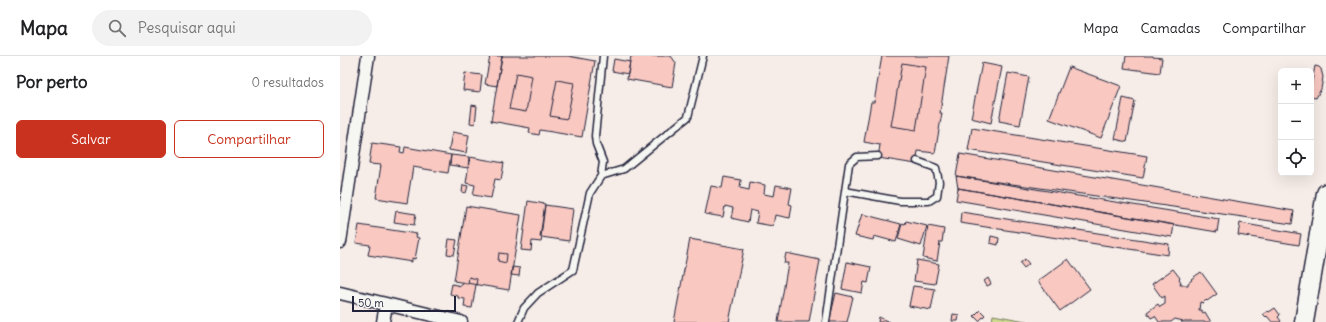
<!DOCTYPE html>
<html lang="pt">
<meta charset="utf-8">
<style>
body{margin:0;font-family:Delius,sans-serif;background:#f2f2f2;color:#202124}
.controls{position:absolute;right:12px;top:12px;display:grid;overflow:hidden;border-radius:6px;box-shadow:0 4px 16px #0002}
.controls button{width:36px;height:36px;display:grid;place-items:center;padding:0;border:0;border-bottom:1px solid #e0e0e0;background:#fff;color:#202124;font:20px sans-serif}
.scale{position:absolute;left:12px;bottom:10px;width:104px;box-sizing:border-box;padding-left:4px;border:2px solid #22223b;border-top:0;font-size:11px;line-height:14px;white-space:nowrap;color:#22223b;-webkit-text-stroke:3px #f6f6f2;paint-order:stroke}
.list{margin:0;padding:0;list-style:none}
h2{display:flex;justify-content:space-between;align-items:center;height:52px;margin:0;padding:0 16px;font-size:17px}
h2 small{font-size:13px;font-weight:400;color:#757577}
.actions{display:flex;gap:8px;padding:12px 16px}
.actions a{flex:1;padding:9px 0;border:1px solid #c8321e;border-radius:6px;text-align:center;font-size:14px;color:#c8321e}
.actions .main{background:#c8321e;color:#fff}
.icon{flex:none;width:22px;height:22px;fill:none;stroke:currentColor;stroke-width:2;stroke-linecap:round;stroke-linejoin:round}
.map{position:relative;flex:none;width:986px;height:266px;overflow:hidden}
header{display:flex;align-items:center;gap:24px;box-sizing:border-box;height:56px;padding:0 20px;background:#fff;border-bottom:1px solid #e0e0e0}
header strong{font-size:19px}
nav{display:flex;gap:22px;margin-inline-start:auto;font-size:14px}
.search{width:280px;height:36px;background:#f2f2f2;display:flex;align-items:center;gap:10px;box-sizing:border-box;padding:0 14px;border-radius:22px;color:#757577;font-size:15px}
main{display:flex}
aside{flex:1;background:#fff}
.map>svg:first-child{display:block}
.green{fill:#cfdb8e;stroke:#787e64}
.building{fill:#f8c8c1;stroke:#22223b}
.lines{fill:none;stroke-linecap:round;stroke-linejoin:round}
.lane-casing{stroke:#22223b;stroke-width:9}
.street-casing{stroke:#22223b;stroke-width:15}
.secondary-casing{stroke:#22223b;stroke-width:21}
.lane{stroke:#f6f6f2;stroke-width:6}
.street{stroke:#f6f6f2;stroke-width:12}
.secondary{stroke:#f6f6f2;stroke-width:18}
</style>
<header>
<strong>Mapa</strong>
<div class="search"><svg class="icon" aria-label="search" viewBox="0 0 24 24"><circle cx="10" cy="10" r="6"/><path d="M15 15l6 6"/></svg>Pesquisar aqui</div>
<nav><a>Mapa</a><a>Camadas</a><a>Compartilhar</a></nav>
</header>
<main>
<aside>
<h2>Por perto<small>0 resultados</small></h2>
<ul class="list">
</ul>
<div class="actions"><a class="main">Salvar</a><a>Compartilhar</a></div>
</aside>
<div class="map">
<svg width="986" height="266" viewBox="0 0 986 266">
<rect width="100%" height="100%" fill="#f6ede8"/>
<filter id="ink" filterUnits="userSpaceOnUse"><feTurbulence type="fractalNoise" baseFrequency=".025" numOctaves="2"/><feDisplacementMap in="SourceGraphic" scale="8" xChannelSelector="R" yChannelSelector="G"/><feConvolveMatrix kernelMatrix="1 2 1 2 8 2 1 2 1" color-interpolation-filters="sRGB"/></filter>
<g filter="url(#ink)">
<path class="green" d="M653,259L692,266H652Z"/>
<path class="building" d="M150,0H162L157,30L145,28Z
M162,0H228L255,5L242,81L200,74L199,79L189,77L190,72L151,65Z
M291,0H331L336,7L332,31L287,23Z
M542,0H609L600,57H602L595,97L578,95L576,108L538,102L540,89L524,86L531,46H534Z
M786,0H813V1L822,2L820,17L784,12Z
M274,3L290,6L288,18L272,15Z
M562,7L586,11L576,74L551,70Z
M642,7L662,11L651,67L631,62Z
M975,10L979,11L981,13L983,21L981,33L976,42L971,41V31Z
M729,11L781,30L761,82L709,63Z
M125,17L142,19L140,36L123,34Z
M176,17L192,20L186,56L169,53Z
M668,17L689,21L680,69L659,65Z
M217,24L234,27L227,63L210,60Z
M783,42L795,45L787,86L775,83Z
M132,49L137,50L135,68L130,67Z
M632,72L807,100L803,122L628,94Z
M112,76L129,79L126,97L109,94Z
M32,87L61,91L60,96L64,97L65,91L111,99L108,117L73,111L67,147L36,142L41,109L29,108Z
M620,98L954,155L952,168L616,120Z
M111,99L129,101L128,112L110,109Z
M130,101L164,107L161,124L155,123L151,142L133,139L135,129L126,127Z
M616,120L879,163L877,176L618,132Z
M384,121L401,124L400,132L409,134L410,126L425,129L424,138L434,140L436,129L452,132L449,148L452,149L450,162L435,159L433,170L416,167L418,156L410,154L408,166L391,162L393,152L385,150L383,161L365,158L371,130L382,132Z
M123,129L128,130L126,137L122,136Z
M618,132L834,169L832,181L616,144Z
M188,145L205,148L200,181L202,182L201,186L192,185L191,195L181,194Z
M205,149L233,153L229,185L201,181Z
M126,150L181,159L169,234L114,225Z
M56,155L76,158L74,169L54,166Z
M621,156L829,188L828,199L620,167Z
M522,158L561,168L556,186L534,180L533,184L515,180Z
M566,165L587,170L581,190L558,183L562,167L565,168Z
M900,167L961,178L959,189L898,179Z
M19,169L77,178L76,181L79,182L75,203L72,202V206L28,199L30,189L16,187Z
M588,170L604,173L602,186H600L597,205L583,202Z
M651,180L659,182L658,189L650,187Z
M109,183L117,184L114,199L107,198Z
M350,183L404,193L389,266H334Z
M159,197L167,198L166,207L158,205Z
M446,197L480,204L469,266H438L448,207H444Z
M685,203L689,208L684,212L680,207Z
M728,203L750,233L720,255L698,225Z
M577,204L599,208L595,228L574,225Z
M507,206L531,211L528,227L524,226L522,237L502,233Z
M172,211L180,212L179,220L171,219Z
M833,213L840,222L839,223L841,226L840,229H848V227L852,224L851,223L861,216L877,238L867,245L866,244L863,247L860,246L859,254H861L863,257L865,256L871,266H841L843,265L835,263L831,266H819L815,260L811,262L807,256L818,248L820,251L825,248V240L822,242L812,228Z
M129,221L137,223L132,252L124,251L125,243L118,242V240L110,238L112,228L121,230V227L128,228Z
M648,222L651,228L647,230L644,225Z
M573,230L595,233L591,254L569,250Z
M496,237L513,241L507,266H489Z
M935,252L940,259L938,261L941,265L940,266H932L927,260L926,261L923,258L928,255L929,256Z
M640,254L645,259L639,265L634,260Z
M613,258L619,259L618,265H612Z
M539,261L549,266H538Z"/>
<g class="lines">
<g class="lane-casing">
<path id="lane" d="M261,120L284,113L348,61L363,0
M505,135L560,145H589L597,140L599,126L596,112L577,105
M178,266L184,252L198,237L233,214L250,137L261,120L263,106L256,88L255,80L263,0
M486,266L509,108L517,101L538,100"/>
</g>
<g class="street-casing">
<path id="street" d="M0,186L28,0
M0,237L121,266
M43,266L46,249"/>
</g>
<g class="secondary-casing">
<path id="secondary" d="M964,266L986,137"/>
</g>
<use href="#lane" class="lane"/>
<use href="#street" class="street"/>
<use href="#secondary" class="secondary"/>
</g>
</g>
</svg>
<div class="controls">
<button>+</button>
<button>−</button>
<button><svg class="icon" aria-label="locate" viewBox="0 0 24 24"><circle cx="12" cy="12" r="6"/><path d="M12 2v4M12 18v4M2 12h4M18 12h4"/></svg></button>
</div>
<div class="scale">50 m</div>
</div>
</main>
